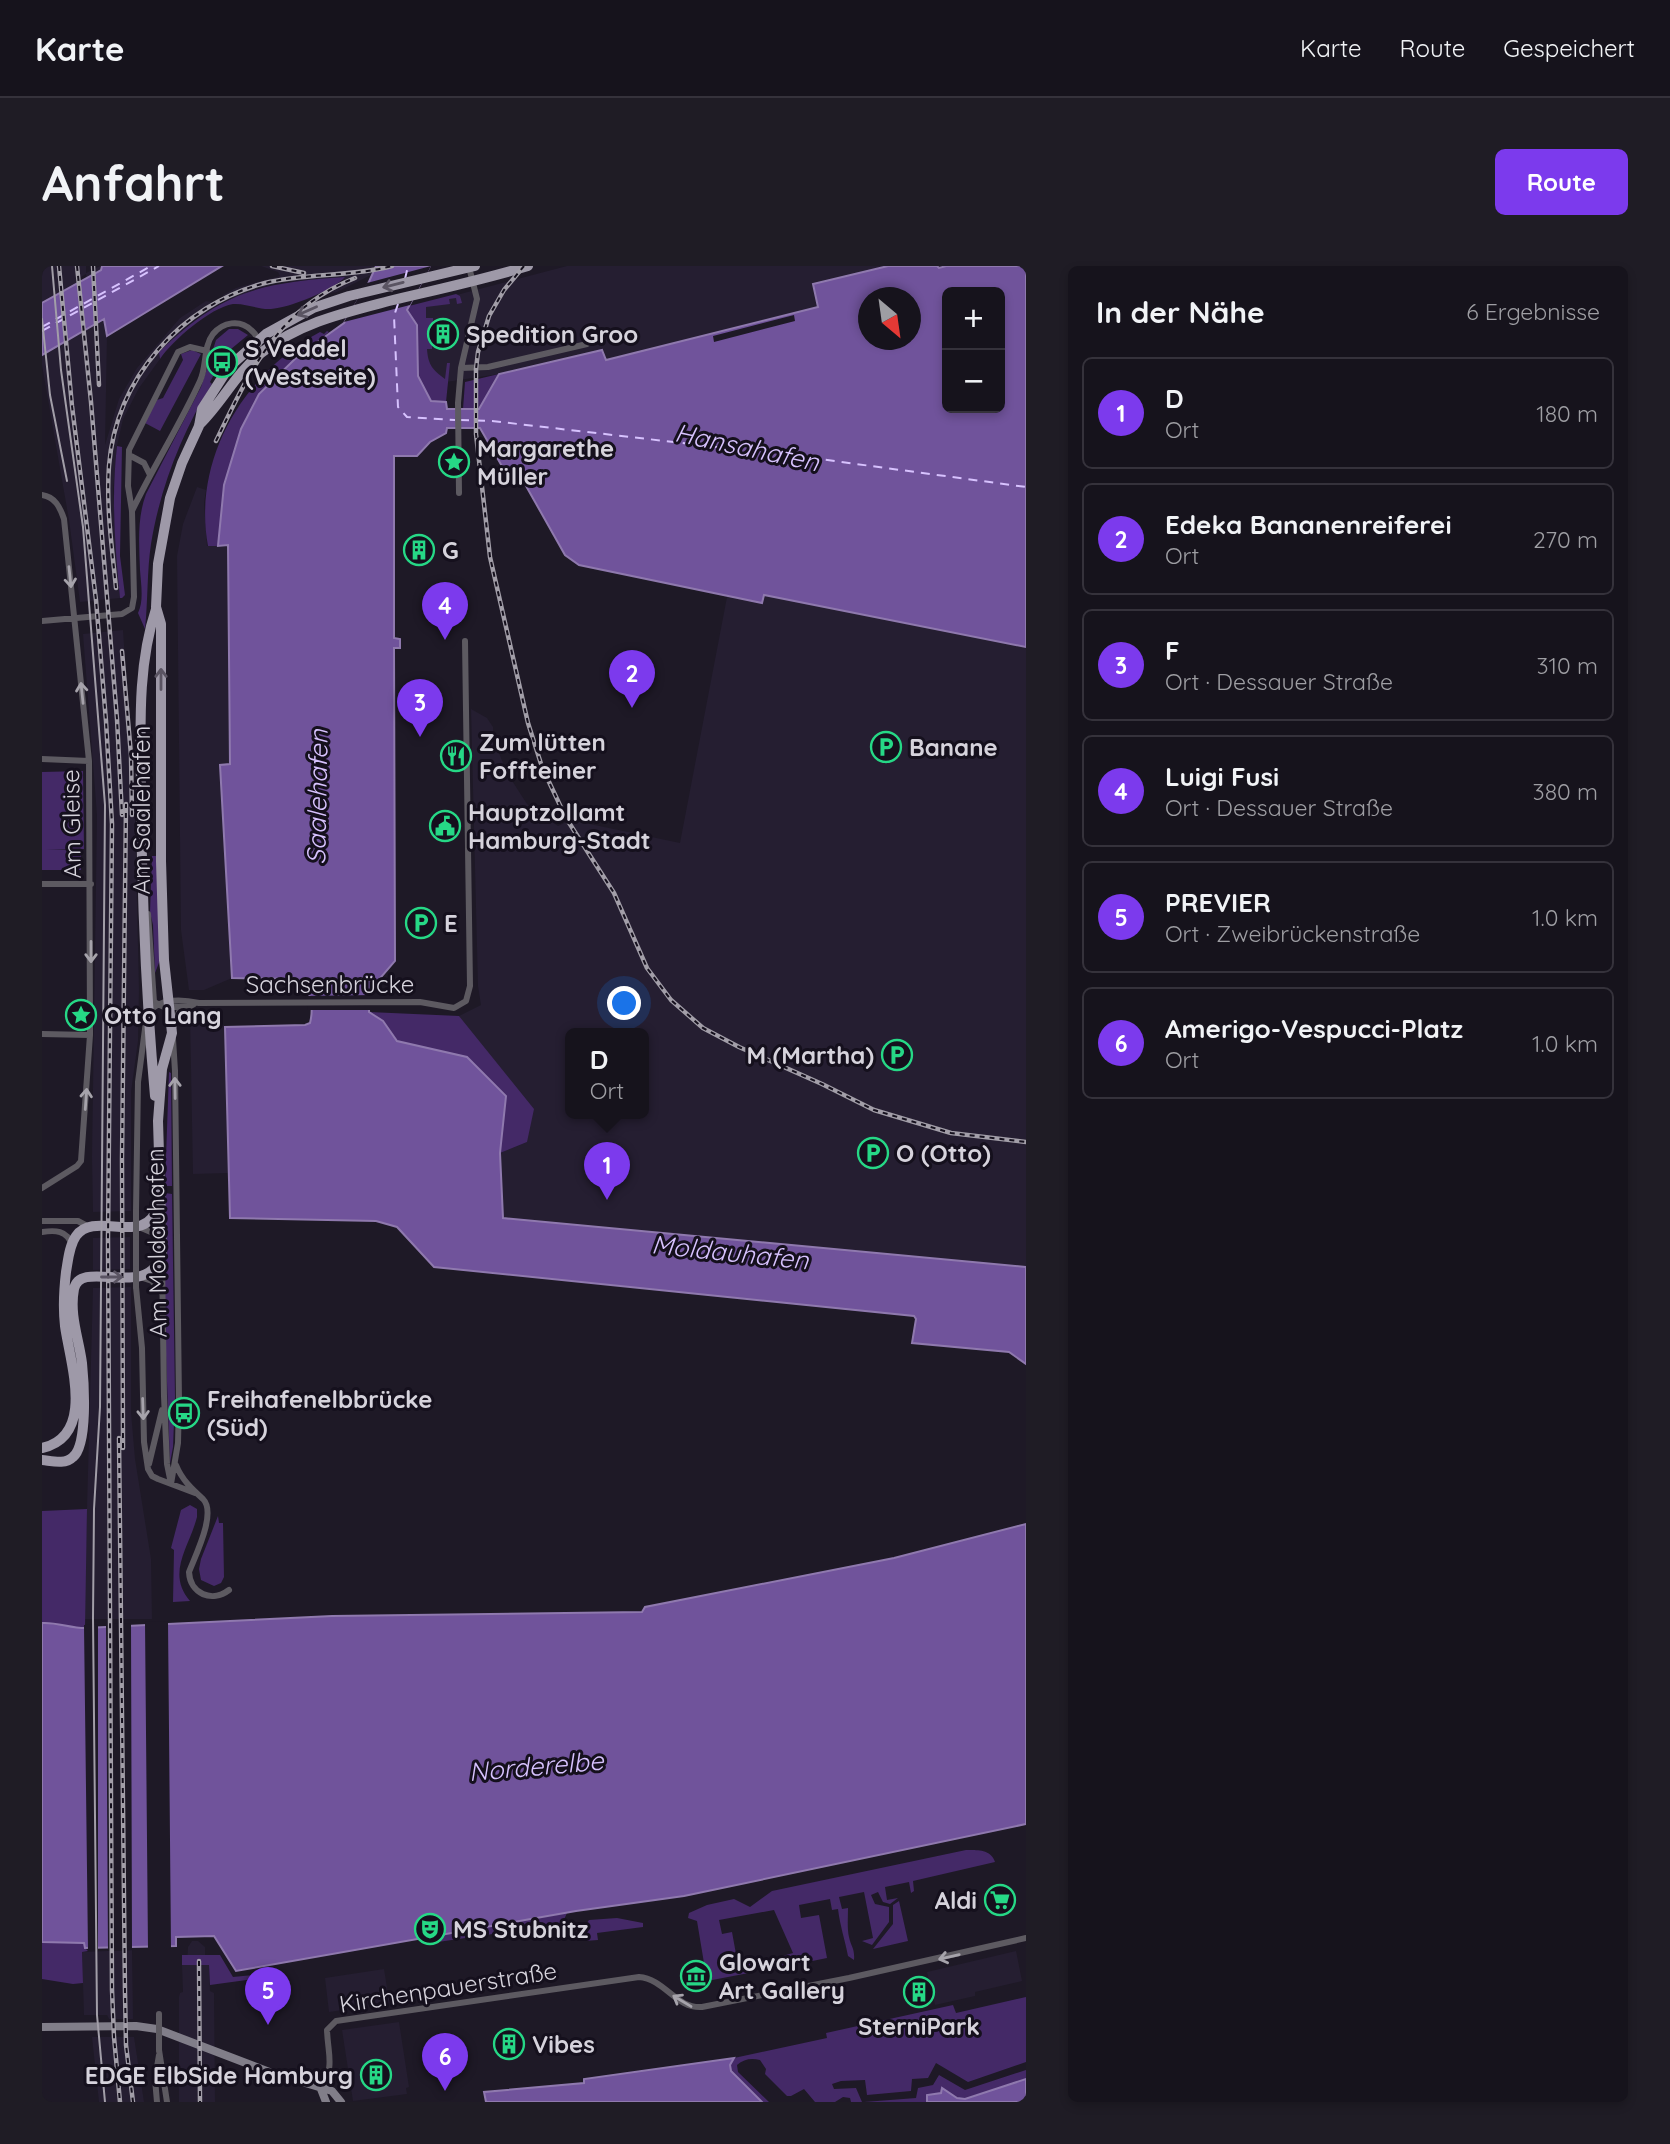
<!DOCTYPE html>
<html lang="de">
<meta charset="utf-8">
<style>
body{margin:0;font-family:Quicksand,sans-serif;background:#1f1c25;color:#f1f3f6}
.controls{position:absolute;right:21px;top:21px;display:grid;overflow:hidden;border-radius:10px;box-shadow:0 4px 10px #0003}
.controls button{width:63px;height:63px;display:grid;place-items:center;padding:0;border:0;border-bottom:2px solid #35323b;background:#16131c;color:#f1f3f6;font:35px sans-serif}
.compass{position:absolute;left:816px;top:21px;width:63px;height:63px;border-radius:50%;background:#16131c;box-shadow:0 4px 10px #0003;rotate:151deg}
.you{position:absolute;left:583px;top:738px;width:24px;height:24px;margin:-18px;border:5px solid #fff;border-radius:50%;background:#1a73e8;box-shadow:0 0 0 10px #1a73e833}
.badge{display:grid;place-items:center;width:46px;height:46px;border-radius:50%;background:#7c3aed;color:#fff;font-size:23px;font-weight:700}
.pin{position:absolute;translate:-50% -58px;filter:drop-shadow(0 2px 4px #0008)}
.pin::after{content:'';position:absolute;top:37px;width:24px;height:21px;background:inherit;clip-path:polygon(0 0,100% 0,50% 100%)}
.popup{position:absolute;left:523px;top:762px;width:84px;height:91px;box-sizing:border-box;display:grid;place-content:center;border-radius:10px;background:#16131c;filter:drop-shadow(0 2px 5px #0005);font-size:23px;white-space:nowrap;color:#9e9ea3}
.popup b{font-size:26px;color:#f1f3f6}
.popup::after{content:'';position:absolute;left:50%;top:100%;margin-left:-14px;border:14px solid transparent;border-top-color:#16131c}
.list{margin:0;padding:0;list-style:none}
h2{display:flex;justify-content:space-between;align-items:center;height:91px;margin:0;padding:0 28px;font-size:30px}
h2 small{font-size:23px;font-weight:400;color:#9e9ea3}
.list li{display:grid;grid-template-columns:46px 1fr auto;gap:21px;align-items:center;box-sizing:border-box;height:112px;margin:0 14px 14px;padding:0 14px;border:2px solid #35323b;border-radius:10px}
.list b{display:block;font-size:26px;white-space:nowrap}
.list p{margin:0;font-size:23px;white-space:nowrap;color:#9e9ea3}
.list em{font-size:23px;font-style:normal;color:#9e9ea3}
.map{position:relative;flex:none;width:984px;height:1836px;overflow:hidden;border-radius:10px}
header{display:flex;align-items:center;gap:42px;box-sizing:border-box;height:98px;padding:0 35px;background:#16131c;border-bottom:2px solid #35323b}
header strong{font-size:33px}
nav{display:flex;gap:38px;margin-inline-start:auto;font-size:24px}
.intro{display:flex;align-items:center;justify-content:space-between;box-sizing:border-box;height:168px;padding:0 42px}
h1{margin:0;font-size:49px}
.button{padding:18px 32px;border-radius:10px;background:#7c3aed;color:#fff;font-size:24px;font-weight:700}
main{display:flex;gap:42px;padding:0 42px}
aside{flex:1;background:#16131c;border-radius:10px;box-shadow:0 4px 10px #0003}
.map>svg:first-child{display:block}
.built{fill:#251e31;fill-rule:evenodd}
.green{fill:#442967}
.water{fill:#70539b;stroke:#8f79ae;stroke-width:2;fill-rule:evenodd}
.pier{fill:#1e1926}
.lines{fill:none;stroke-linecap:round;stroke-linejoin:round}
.ferry{stroke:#d7c2fe;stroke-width:2;stroke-dasharray:9 7;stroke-linecap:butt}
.minor{stroke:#5d5a61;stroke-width:6}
.secondary{stroke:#817e89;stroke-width:8}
.primary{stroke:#9e99a8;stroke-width:10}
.tram{stroke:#a29ea8;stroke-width:2}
.rail-casing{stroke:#a29ea8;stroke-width:4.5}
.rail{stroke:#15101d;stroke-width:2;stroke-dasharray:5;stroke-linecap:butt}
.minor-bridge{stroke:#5d5a61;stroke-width:6}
.oneway{stroke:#5a5462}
.oneway2{stroke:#a6a3ab}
.labels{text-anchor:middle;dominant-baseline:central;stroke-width:6;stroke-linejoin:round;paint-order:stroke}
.poi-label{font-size:24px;font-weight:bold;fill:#d6d3dc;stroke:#15101d;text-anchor:start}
.street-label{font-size:24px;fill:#d6d3dc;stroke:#15101d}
.water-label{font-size:26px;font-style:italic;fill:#d7c2fe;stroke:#15101d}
</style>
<header>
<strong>Karte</strong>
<nav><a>Karte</a><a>Route</a><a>Gespeichert</a></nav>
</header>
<div class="intro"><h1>Anfahrt</h1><a class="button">Route</a></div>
<main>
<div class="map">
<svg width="984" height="1836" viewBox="0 0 984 1836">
<rect width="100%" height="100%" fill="#1e1926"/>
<path class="built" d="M0,0H44V7L58,0L62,52L65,70L63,179L77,133L95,102L138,52L164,35L170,36L173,41L152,54L117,86L118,93L97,122L81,153L75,180L71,223L78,332L38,336L27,254L0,99ZM44,8L48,62L40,67L34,14Z
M219,0H332L329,9L295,26L275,29L302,14H264L236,17L214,23L184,35L181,29L194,22L238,10L236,6Z
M525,0H846L772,18L777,41L563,95L560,84L457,108L404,116L385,97L380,38Z
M155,221L164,224L162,237L165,280L186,278L188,498L178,499L190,712L162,724H147L139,664L135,290L141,258Z
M722,329L984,381V1001L461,952L458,887L485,876L417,750L439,739L436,720L429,443L445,452L451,461V472L465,507L485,538L516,560L529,554L638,577L685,331L720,337ZM528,768H602V848H528Z
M81,364L93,549L97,724L96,775L89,826V945L51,946L50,891L55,549L41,368Z
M148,750L175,751L183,761L186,907L151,908Z
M88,971V1003L51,1004V972Z
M89,1021V1146L93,1193L109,1293L110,1353H42L51,1022Z
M150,1675H156L163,1681V1698L167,1699L168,1725L172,1727L173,1836H137V1731L138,1727L141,1726L140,1699L145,1698L146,1681Z
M90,1684L91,1753H67L65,1749H42L40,1686Z
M974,1685L980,1715L933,1726V1730L893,1739L885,1706Z
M342,1703L346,1728H349L350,1737L287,1746L283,1712Z
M357,1756L367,1821L364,1822L365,1828L311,1835L300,1764Z
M50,1771H92L102,1836H57Z"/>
<path class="green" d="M303,11C292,24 247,42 229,43C217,44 204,37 191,38C168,42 131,74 118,93L117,86C180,25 217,17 303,11Z
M414,28L418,30L420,37L415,38L414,32L407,33L408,38L384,41V52H391L390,83H385C386,99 391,104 403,113L405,97H408L404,136L389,135L376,110L375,59L365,44L367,40Z
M187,63H196L206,69L183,88L168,116L170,118C140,166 118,222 109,278C105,304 106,335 103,363L96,347C102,335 99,318 98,304C97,278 95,252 104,228L159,121L174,74Z
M285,65L287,66L256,90L217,128L182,219L176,280H166C150,193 202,107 278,66L282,68Z
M150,84L159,88L118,165L103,157L115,134L121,132L141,94L139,88Z
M457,108L437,143H421L423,116Z
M75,180L80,181L78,290L83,329L80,332H78C73,281 69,231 75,180Z
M41,505L42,583H4L39,584V604H0V506Z
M110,590H115L118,694L113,707L111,659L108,646Z
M327,746L417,750L492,843L485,876L458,887L463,830L425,791L354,775L341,755Z
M127,806L129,807L130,920H123Z
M123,927L130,928L133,1131L131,1181L128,1197L122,1034Z
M148,1239L155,1243V1251C147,1282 124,1307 148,1335L131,1336L132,1284L129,1282L139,1244Z
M45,1243L43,1362C28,1362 15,1356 0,1357V1245Z
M176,1250L177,1257H181L182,1311L179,1317L172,1320L159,1314L157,1303L159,1293Z
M924,1584C935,1584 949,1583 953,1596L871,1615L872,1625L869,1627L867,1616L843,1621L845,1634L856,1632L848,1638L841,1636L836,1626L829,1629L833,1638L847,1641V1656L830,1679L820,1675L831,1672L822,1626L797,1631L800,1643L806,1642C806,1652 805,1662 807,1671C809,1681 813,1682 812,1694L806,1690C803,1674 798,1660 796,1643L790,1644L788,1633L757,1639L759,1652L777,1649L785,1692L741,1701L737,1691L751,1687L732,1644L677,1654L680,1668L690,1666L696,1699L710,1696L712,1706L665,1715L655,1655L646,1652L647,1647L665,1639L692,1633L708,1641L730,1625Z
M857,1635L866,1675L831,1683L851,1658V1639Z
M525,1647L520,1658L396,1676L395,1670Z
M575,1652L601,1657V1661L555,1667L556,1674L542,1675L536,1669L547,1654Z
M0,1676L42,1677L43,1682L46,1685L40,1686L41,1717L31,1718L0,1713Z
M140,1689H178L191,1711L211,1709L212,1713L168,1719L167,1699H140Z
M984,1731V1796L926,1816L894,1797L886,1812L870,1813L869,1825L825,1829L823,1814L799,1815L790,1818L792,1823L814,1822L820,1836H809L808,1832L801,1831L793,1836H773L762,1823L749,1830H745L723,1808L724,1803L718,1794C709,1792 702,1793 695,1799L696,1806L727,1836H720L689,1805L688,1799L692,1792L785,1772L784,1767L911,1739L914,1747Z
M984,1804V1813L923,1834L915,1832L901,1823L899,1827L885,1829V1836H822L874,1832L876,1822L891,1819L897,1809L923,1824Z"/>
<path class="water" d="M60,0H180L65,70L62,53L0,89V37L59,4Z
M334,0H388L365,44L375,59L376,110L389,135L404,136L405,143H437L457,108L560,84L564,94L776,41L771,18L846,0H895L897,2L904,0H984V381L722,329L720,337L537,299L523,289L475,204L465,209L438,162H405L404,167L388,176L375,190H352V372L358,373V382H352L353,695L327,725V746L341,755L355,775L425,791L464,830L458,887L461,952L984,1001V1098L967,1086L870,1077L874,1053L872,1050L392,1001L355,961L334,955L188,952L183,761L263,759L268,757C272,741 269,719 253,713L190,712L178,499L188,498L186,279L176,280L182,219L199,163L217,128L256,90L302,57L326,18ZM905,26H958V142H905ZM827,32H869V74H827Z
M984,1258V1558L642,1630L534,1645L194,1705L172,1670L134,1671V1680L43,1682L42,1677L0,1676V1357C15,1356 28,1362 43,1362L290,1350L600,1346L603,1341L852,1292Z
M692,1792L688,1799L689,1805L720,1836H444L442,1826L542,1817V1813Z
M984,1813V1836H885V1829L899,1827L900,1822L915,1832L923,1833Z"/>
<path class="pier" d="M389,0L368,39L302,56L325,17Z
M752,49L753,55L672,76L671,70Z
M329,729V744H266L263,730Z
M126,1355L129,1683H106L103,1356Z
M89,1357L90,1684L66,1685L64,1358Z
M56,1358V1685H46L42,1359Z"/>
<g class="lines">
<path class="ferry" d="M363,13L366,0
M356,38L352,50L356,141L365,151L413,154
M0,61L109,0
M0,65L117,0
M418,154L450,155L770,192L984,221"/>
<path class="minor" d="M419,102L446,101L545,78
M87,189L102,197L108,209
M417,227L416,137L419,102L435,33L427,1
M0,229C13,231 18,241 22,253L47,495L48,769L39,895L35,900L0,922
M90,245C111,201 138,159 158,115C165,100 161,81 171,68C181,56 198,53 209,64C217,70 218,79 217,88
M0,355L80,348L90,342L92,331L90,245L86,220L87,184L136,86L148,81L165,85
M0,493L47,495
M0,618H49
M106,648L112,736L122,741H145
M131,762L137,746L152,738
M0,768L48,769
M94,945L96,816L105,748C117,732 139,733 157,737L378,736L412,742L424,735L428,720L423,375
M0,955H36L47,961
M97,961L111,967L117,975
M0,966C13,964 25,964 30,979
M120,993L122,1130L125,1198L128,1213
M94,1003V971
M98,1011L110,1015L119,1026
M94,1021L100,1082L102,1176L106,1203L110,1210L116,1213L153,1227
M107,1198L120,1144
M134,1199C140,1214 150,1223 161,1233C175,1247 153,1290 147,1306C148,1328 170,1337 187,1324
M129,1218L136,1177L137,1135L133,805L131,773
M117,1784L125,1836
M279,1823C293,1799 286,1790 285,1764L294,1755L597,1711C623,1713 634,1743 660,1741L807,1712L984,1672
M115,1836L113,1813L117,1789"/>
<path class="secondary" d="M0,1761L94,1760L115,1763L230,1807L290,1825L299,1836
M279,1823L284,1836"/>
<path class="primary" d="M157,159C180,137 193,108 219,87C257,57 301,47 347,35C393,24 440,14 486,0
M113,830C104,731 100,632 99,533C99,470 94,403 114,343
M0,1182C54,1170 28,1097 23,1060C21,1043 22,1023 24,1006C26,995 27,980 34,970C53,943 105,983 116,939
M0,1194C10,1195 23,1199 31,1191C46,1179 42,1117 40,1097C37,1073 27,1049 32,1023C39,991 108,1036 120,987L116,855L120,803L130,767L122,694L119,595V358L114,341L116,298L128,232L140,197L157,160L160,143L187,101L224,68L271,42L307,30L433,0"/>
<path class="tram" d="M10,0L19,104L41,261L63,539L58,1141L52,1243L51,1352L55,1749L63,1836
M0,53L8,129L25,215"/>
<g class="rail-casing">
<path id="rail" d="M17,0L30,140L54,334L64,455L70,558L66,972L70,1724L72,1771L78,1836
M35,0L49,136L75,453L80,549
M51,0L57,119
M230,0L262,7
M482,0L462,24L447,50L436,86L434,103V168L448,291L486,457L500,501L524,552L572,627L605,702L629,734L661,762L697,781L780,818L832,844L909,867L984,876
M174,175C208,105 236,42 313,12
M74,322C70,282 64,240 67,200C74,112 139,39 223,17C265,7 308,11 350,0
M80,385L89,489L90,549
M77,1172L83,1726L84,1779L91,1836
M81,1182L80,893L84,538
M157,1695L158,1836"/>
</g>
<use href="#rail" class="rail"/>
<path class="minor-bridge" d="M94,945V971
M94,1003V1021
M117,1784V1748"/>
</g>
<defs><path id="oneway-shaft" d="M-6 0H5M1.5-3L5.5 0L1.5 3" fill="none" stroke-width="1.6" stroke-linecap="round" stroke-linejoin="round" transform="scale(1.75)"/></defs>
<g class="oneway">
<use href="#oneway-shaft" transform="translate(351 19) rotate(166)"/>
<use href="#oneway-shaft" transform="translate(265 45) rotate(156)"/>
<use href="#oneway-shaft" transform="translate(119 413) rotate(-90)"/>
<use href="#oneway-shaft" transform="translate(70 1011)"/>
</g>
<g class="oneway2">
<use href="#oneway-shaft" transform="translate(28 311) rotate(84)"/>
<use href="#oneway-shaft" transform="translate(40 427) rotate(-96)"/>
<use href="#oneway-shaft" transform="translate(49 686) rotate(90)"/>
<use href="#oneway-shaft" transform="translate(133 822) rotate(-91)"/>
<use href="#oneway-shaft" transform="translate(44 833) rotate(-86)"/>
<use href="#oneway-shaft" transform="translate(101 1143) rotate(88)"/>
<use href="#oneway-shaft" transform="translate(907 1691) rotate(167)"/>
<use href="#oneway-shaft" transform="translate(640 1735) rotate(-149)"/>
</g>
<defs>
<g id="building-ring" transform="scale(1.575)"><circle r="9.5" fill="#15101d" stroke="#26d886" stroke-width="1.5"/><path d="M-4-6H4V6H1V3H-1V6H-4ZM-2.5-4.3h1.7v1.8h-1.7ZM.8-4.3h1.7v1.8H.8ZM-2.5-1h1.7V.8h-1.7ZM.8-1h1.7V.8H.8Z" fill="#26d886"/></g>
<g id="bus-ring" transform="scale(1.575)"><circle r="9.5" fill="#15101d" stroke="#26d886" stroke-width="1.5"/><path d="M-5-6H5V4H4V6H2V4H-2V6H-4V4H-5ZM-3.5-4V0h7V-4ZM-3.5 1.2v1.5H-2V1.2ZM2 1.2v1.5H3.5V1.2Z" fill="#26d886"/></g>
<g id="sight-ring" transform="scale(1.575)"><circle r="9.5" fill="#15101d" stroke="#26d886" stroke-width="1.5"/><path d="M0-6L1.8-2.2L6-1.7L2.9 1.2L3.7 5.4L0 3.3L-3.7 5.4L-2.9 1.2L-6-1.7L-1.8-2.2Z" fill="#26d886"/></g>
<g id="parking-ring" transform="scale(1.575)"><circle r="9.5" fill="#15101d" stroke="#26d886" stroke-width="1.5"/><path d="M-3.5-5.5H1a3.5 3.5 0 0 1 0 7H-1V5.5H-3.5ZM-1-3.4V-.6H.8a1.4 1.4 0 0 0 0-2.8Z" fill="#26d886"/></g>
<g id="restaurant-ring" transform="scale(1.575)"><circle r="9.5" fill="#15101d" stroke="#26d886" stroke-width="1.5"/><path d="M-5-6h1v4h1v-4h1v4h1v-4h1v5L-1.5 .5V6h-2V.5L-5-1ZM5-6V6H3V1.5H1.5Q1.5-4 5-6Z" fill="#26d886"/></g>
<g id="civic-ring" transform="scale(1.575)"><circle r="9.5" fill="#15101d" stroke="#26d886" stroke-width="1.5"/><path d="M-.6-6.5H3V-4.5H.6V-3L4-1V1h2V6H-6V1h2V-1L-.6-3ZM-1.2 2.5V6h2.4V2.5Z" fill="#26d886"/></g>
<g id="supermarket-ring" transform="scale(1.575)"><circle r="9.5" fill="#15101d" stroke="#26d886" stroke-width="1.5"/><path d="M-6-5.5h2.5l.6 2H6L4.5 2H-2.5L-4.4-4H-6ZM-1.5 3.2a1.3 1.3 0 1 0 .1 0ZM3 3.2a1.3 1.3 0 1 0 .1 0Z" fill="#26d886"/></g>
<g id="theatre-ring" transform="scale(1.575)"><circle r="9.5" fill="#15101d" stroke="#26d886" stroke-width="1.5"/><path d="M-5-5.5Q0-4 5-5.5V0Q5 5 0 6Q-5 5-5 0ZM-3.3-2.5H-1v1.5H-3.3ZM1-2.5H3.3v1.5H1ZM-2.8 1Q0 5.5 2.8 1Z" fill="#26d886"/></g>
<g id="museum-ring" transform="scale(1.575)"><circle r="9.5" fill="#15101d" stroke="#26d886" stroke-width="1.5"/><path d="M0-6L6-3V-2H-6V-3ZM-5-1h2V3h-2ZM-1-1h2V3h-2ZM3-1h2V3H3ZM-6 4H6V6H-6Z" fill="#26d886"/></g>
</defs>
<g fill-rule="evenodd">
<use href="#building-ring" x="401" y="68"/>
<use href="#bus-ring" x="180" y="96"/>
<use href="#sight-ring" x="412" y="196"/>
<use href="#building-ring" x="377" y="284"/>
<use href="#parking-ring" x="844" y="481"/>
<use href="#restaurant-ring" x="414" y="490"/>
<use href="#civic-ring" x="403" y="560"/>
<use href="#parking-ring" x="379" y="657"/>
<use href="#sight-ring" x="39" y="749"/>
<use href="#parking-ring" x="855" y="789"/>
<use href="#parking-ring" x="831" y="887"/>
<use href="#bus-ring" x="142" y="1147"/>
<use href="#supermarket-ring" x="958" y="1634"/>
<use href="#theatre-ring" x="388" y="1663"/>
<use href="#museum-ring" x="654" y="1710"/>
<use href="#building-ring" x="877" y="1726"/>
<use href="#building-ring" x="467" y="1778"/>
<use href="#building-ring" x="334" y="1809"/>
</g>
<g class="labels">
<g class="poi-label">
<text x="424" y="68">Spedition Groo</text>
<text x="203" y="82">S Veddel<tspan x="203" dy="28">(Westseite)</tspan></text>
<text x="435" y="182">Margarethe<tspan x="435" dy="28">Müller</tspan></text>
<text x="400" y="284">G</text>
<text x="437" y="476">Zum lütten<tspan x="437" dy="28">Foffteiner</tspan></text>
<text x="867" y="481">Banane</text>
<text x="426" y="546">Hauptzollamt<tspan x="426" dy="28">Hamburg-Stadt</tspan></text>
<text x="402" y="657">E</text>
<text x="62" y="749">Otto Lang</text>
<text x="832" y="789" text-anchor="end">M (Martha)</text>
<text x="854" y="887">O (Otto)</text>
<text x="165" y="1133">Freihafenelbbrücke<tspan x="165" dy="28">(Süd)</tspan></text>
<text x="935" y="1634" text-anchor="end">Aldi</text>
<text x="411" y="1663">MS Stubnitz</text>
<text x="677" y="1696">Glowart<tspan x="677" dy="28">Art Gallery</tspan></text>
<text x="877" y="1760" text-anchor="middle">SterniPark</text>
<text x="490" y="1778">Vibes</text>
<text x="311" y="1809" text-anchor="end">EDGE ElbSide Hamburg</text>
</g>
<g class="street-label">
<text transform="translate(99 544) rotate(-90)">Am Saalehafen</text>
<text transform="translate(29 558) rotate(-91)">Am Gleise</text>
<text x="288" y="718">Sachsenbrücke</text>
<text transform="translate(114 977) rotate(-91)">Am Moldauhafen</text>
<text transform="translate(406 1721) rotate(-9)">Kirchenpauerstraße</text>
</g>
<g class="water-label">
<text transform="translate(705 181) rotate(12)">Hansahafen</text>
<text transform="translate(275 531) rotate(-89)">Saalehafen</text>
<text transform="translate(688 986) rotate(6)">Moldauhafen</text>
<text transform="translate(494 1500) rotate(-5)">Norderelbe</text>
</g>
</g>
</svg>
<div class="controls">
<button>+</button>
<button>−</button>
</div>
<svg class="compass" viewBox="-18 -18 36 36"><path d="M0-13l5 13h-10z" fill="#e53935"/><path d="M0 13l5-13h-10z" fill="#9e9ea3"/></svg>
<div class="you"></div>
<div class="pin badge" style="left:565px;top:934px">1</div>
<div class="popup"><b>D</b>Ort</div>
<div class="pin badge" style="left:590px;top:442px">2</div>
<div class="pin badge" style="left:378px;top:471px">3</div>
<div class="pin badge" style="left:403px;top:374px">4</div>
<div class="pin badge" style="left:226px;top:1759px">5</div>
<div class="pin badge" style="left:403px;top:1825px">6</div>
</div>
<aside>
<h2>In der Nähe<small>6 Ergebnisse</small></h2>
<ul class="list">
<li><span class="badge">1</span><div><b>D</b><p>Ort</p></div><em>180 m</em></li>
<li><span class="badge">2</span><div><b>Edeka Bananenreiferei</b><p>Ort</p></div><em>270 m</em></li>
<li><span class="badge">3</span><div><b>F</b><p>Ort · Dessauer Straße</p></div><em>310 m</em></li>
<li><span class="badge">4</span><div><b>Luigi Fusi</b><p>Ort · Dessauer Straße</p></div><em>380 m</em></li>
<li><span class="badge">5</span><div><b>PREVIER</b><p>Ort · Zweibrückenstraße</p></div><em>1.0 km</em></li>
<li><span class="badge">6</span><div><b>Amerigo-Vespucci-Platz</b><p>Ort</p></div><em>1.0 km</em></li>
</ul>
</aside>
</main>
